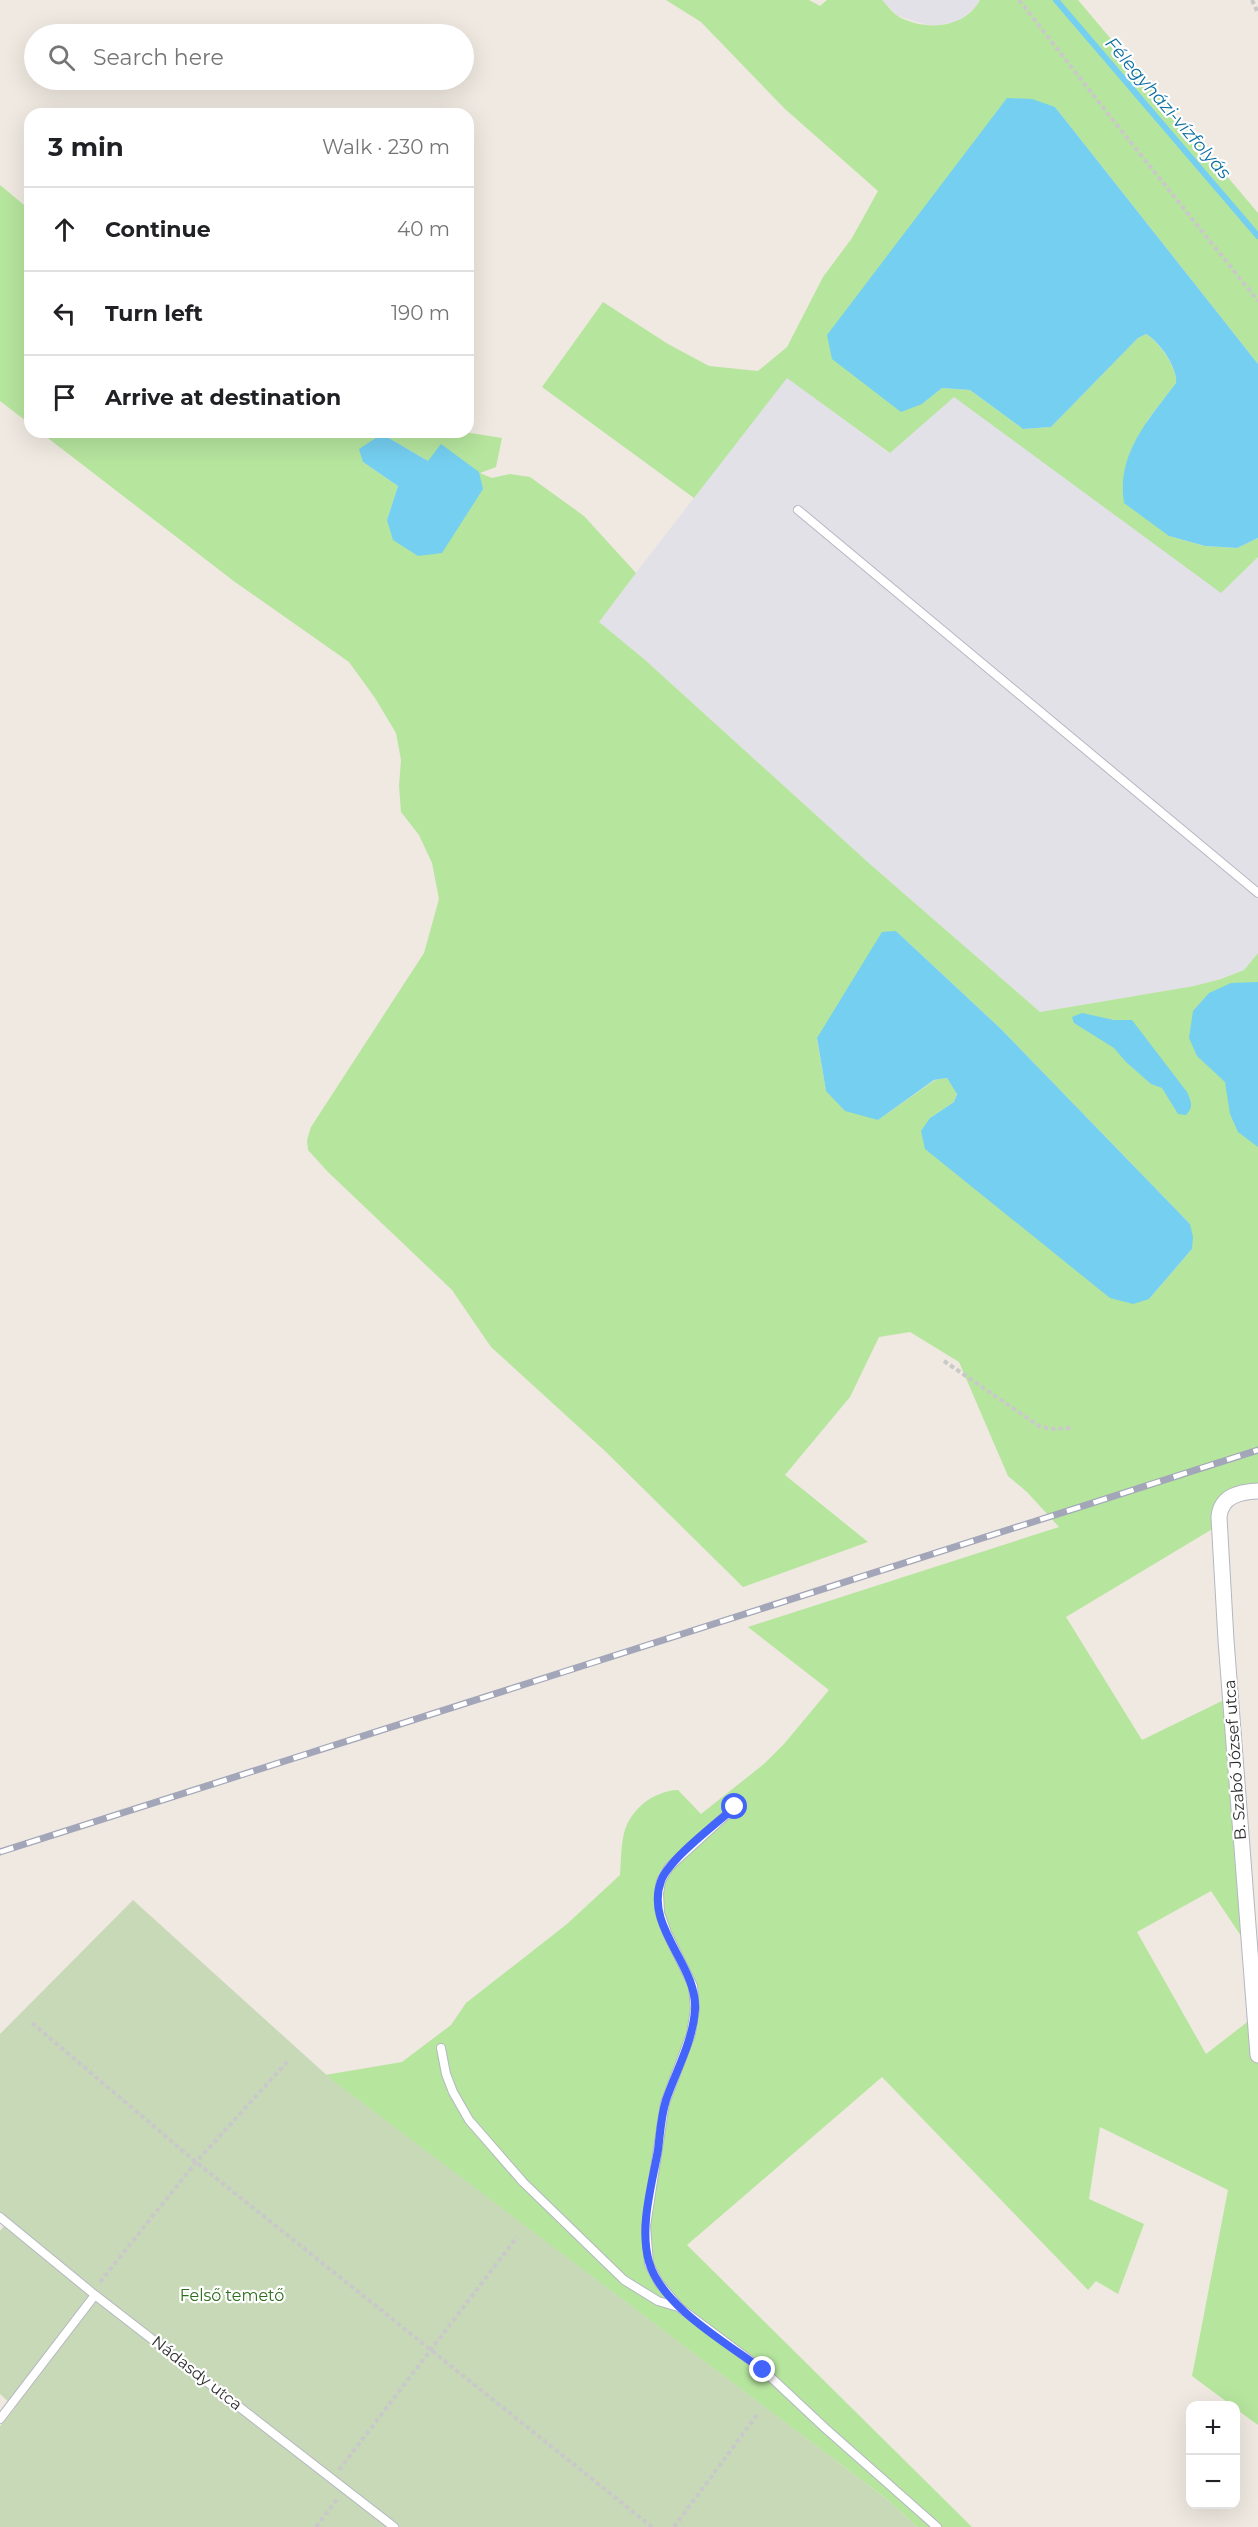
<!DOCTYPE html>
<meta charset="utf-8">
<style>
body{margin:0;font-family:Montserrat,sans-serif;background:#f2f2f2;color:#202124}
.controls{position:absolute;right:18px;bottom:18px;display:grid;overflow:hidden;border-radius:12px;box-shadow:0 6px 24px #0002}
.controls button{width:54px;height:54px;display:grid;place-items:center;padding:0;border:0;border-bottom:2px solid #e0e0e0;background:#fff;color:#202124;font:30px sans-serif}
.stop{position:absolute;width:18px;height:18px;margin:-14px;border:4px solid #4264fb;border-radius:50%;background:#fff}
.stop.end{background:#4264fb;border-color:#fff;box-shadow:0 2px 6px #0008}
.list{margin:0;padding:0;list-style:none}
h2{display:flex;justify-content:space-between;align-items:center;height:78px;margin:0;padding:0 24px;font-size:26px}
h2 small{font-size:20px;font-weight:400;color:#757577}
.list li{display:grid;grid-template-columns:39px 1fr auto;gap:18px;align-items:center;box-sizing:border-box;height:84px;padding:0 24px;border-top:2px solid #e0e0e0}
.list b{display:block;font-size:22px;white-space:nowrap}
.list em{font-size:20px;font-style:normal;color:#757577}
.icon{flex:none;width:33px;height:33px;fill:none;stroke:currentColor;stroke-width:2;stroke-linecap:round;stroke-linejoin:round}
.map{position:relative;flex:none;width:1258px;height:2527px;overflow:hidden}
.search{position:absolute;background:#fff;box-shadow:0 6px 24px #0002;left:24px;top:24px;width:450px;height:66px;display:flex;align-items:center;gap:15px;box-sizing:border-box;padding:0 21px;border-radius:33px;color:#757577;font-size:22px}
.panel{position:absolute;background:#fff;box-shadow:0 6px 24px #0002;left:24px;top:108px;width:450px;height:330px;border-radius:18px}
.map>svg:first-child{display:block}
.industrial{fill:#e3e1e8}
.green{fill:#b6e59e;fill-rule:evenodd}
.cemetery{fill:#c8d9b8}
.water{fill:#75cff0}
.lines{fill:none;stroke-linecap:round;stroke-linejoin:round}
.stream{stroke:#75cff0;stroke-width:6}
.lane-casing{stroke:#b4b7c1;stroke-width:10}
.street-casing{stroke:#b4b7c1;stroke-width:17}
.path{stroke:#c9c9c9;stroke-width:4;stroke-dasharray:4.5 3;stroke-linecap:butt}
.lane{stroke:#fff;stroke-width:8}
.street{stroke:#fff;stroke-width:15}
.rail-casing{stroke:#a3a6b8;stroke-width:7}
.rail{stroke:#fff;stroke-width:4.5;stroke-dasharray:14;stroke-linecap:butt}
.route{stroke:#4264fb;stroke-width:8}
.labels{text-anchor:middle;dominant-baseline:central;stroke-width:4.5;stroke-linejoin:round;paint-order:stroke}
.street-label{font-size:16px;fill:#2e2e2e;stroke:#fff}
.park-label{font-size:16px;fill:#2c6e1b;stroke:#fff}
.water-label{font-size:18px;font-style:italic;fill:#0d6fa3;stroke:#fff}
</style>
<div class="map">
<svg width="1258" height="2527" viewBox="0 0 1258 2527">
<rect width="100%" height="100%" fill="#efe9e1"/>
<path class="industrial" d="M882,0H980L976,7L957,22L931,26L898,16Z
M787,377L889,453L954,396L1221,592L1258,557V953L1244,970L1221,979L1194,986L1040,1012L871,865L644,659L598,622Z"/>
<path class="green" d="M666,0H809L820,6L827,0H882C887,5 893,13 899,17C926,31 964,29 980,0H1078L1258,213V364L1055,107L922,404L942,388L970,390L1023,429L1051,427L1138,338L1146,334C1158,341 1178,368 1176,383L1147,421L1169,536L1205,546L1237,548L1258,538V557L1221,593L954,397L890,453L787,378L694,498L542,387L603,302L668,344L709,366L758,371L787,347L823,277L852,238L878,191L785,109L701,22Z
M0,185L30,210V424L0,401Z
M40,432H464L502,438L496,467L480,473L492,478L510,474L530,477L584,516L636,573L599,622L644,659L871,865L1040,1012L1194,986L1221,979L1244,970L1258,953V1495L1229,1498L1219,1525L1066,1617L1142,1740L1226,1699L1249,1948L1211,1891L1137,1932L1206,2054L1255,2016L1258,2058V2425L1236,2409V2406L1231,2405L1192,2376L1228,2190L1100,2127L1089,2199L1144,2224L1118,2294L1096,2281L1088,2290L882,2077L687,2245L972,2527H917L888,2500L325,2075L402,2062L451,2025L466,2003L567,1924L620,1875C621,1862 621,1846 624,1833C631,1808 654,1791 678,1790L701,1814L764,1764L784,1744L829,1690L748,1627L1059,1527L1027,1492L1008,1476L959,1362L910,1332L879,1337L850,1397L785,1475L868,1542L743,1587L605,1451L491,1347L452,1290L328,1172L308,1150L307,1140L311,1127L424,953L439,899L432,863L419,835L401,812L399,786L401,760L396,733L375,698L349,662L235,582ZM382,434L428,461L387,520L398,486L363,462ZM896,931L1001,1029L1190,1224L1192,1249L1149,1299L930,1118L954,1102L957,1093L947,1078L935,1080L878,1120L826,1091L817,1039Z"/>
<path class="cemetery" d="M133,1900L331,2079L888,2500L917,2527H0V2426L15,2408L0,2394V2231L4,2226L0,2223V2034Z"/>
<path class="water" d="M1007,98L1032,99L1055,107L1258,364V538L1237,548L1205,546L1169,536L1124,503C1116,454 1149,419 1176,383C1178,368 1159,341 1146,334L1138,338L1051,427L1023,429L970,390L942,388L922,404L901,412L832,359L827,335Z
M382,434L428,461L441,444L479,472L483,489L442,553L418,556L393,540L387,520L398,486L363,462L359,449Z
M896,931L1001,1029L1190,1224L1193,1237L1192,1249L1149,1299L1133,1304L1110,1298L925,1149L921,1131L930,1118L954,1102L957,1094L947,1078L934,1080L878,1120L845,1111L826,1091L817,1038L882,932Z
M1258,982V1147L1238,1132L1230,1114L1225,1082L1197,1056L1189,1038L1193,1011L1209,993L1231,983Z
M1082,1013L1114,1020H1132L1187,1092C1191,1101 1194,1107 1186,1115L1178,1114L1162,1088L1151,1084L1126,1062L1114,1048L1074,1023L1072,1017Z"/>
<g class="lines">
<path class="stream" d="M1056,0L1258,236"/>
<g class="lane-casing">
<path id="lane" d="M798,510L1258,893
M735,1807L669,1867L661,1881L659,1894L660,1913L667,1933L693,1986L695,2009L691,2034L665,2103L646,2226L649,2264L659,2283L680,2308L763,2370L825,2428L937,2527
M441,2048L446,2074L453,2092L469,2120L523,2182L624,2280L658,2301L678,2307
M0,2217L95,2295L394,2527
M0,2419L95,2295"/>
</g>
<g class="street-casing">
<path id="street" d="M1258,1491C1239,1492 1221,1496 1219,1517L1226,1640L1258,2055"/>
</g>
<path class="path" d="M1019,0L1116,124L1258,301
M1252,0L1258,13
M944,1361L1039,1426L1051,1429L1071,1428
M32,2023L196,2162L652,2527
M100,2282L196,2162L288,2061
M339,2470L517,2237
M316,2527L338,2498
M674,2527L757,2415"/>
<use href="#lane" class="lane"/>
<use href="#street" class="street"/>
<g class="rail-casing">
<path id="rail" d="M0,1852L1258,1450"/>
</g>
<use href="#rail" class="rail"/>
</g>
<g class="lines">
<path class="route" d="M735,1807C716,1824 669,1859 661,1881C644,1927 698,1965 695,2010C693,2041 676,2071 666,2100C661,2116 660,2134 658,2150C652,2185 639,2227 649,2262C662,2307 727,2343 763,2370"/>
</g>
<g class="labels">
<g class="street-label">
<text transform="translate(1235 1760) rotate(-94)">B. Szabó József utca</text>
<text transform="translate(197 2373) rotate(38)">Nádasdy utca</text>
</g>
<g class="park-label">
<text x="232" y="2295">Felső temető</text>
</g>
<g class="water-label">
<text transform="translate(1168 108) rotate(49)">Félegyházi-vízfolyás</text>
</g>
</g>
</svg>
<div class="controls">
<button>+</button>
<button>−</button>
</div>
<div class="stop" style="left:735px;top:1807px"></div>
<div class="stop end" style="left:763px;top:2370px"></div>
<div class="search"><svg class="icon" aria-label="search" viewBox="0 0 24 24"><circle cx="10" cy="10" r="6"/><path d="M15 15l6 6"/></svg>Search here</div>
<section class="panel">
<h2>3 min<small>Walk · 230 m</small></h2>
<ul class="list">
<li><svg class="icon" aria-label="ahead" viewBox="0 0 24 24"><path d="M12 20V5M6 11l6-6 6 6"/></svg><div><b>Continue</b></div><em>40 m</em></li>
<li><svg class="icon" aria-label="left" viewBox="0 0 24 24"><path d="M17 20v-9H6M10 6l-5 5 5 5"/></svg><div><b>Turn left</b></div><em>190 m</em></li>
<li><svg class="icon" aria-label="arrive" viewBox="0 0 24 24"><path d="M6 21V4h12l-3 4 3 4H6"/></svg><div><b>Arrive at destination</b></div></li>
</ul>
</section>
</div>
